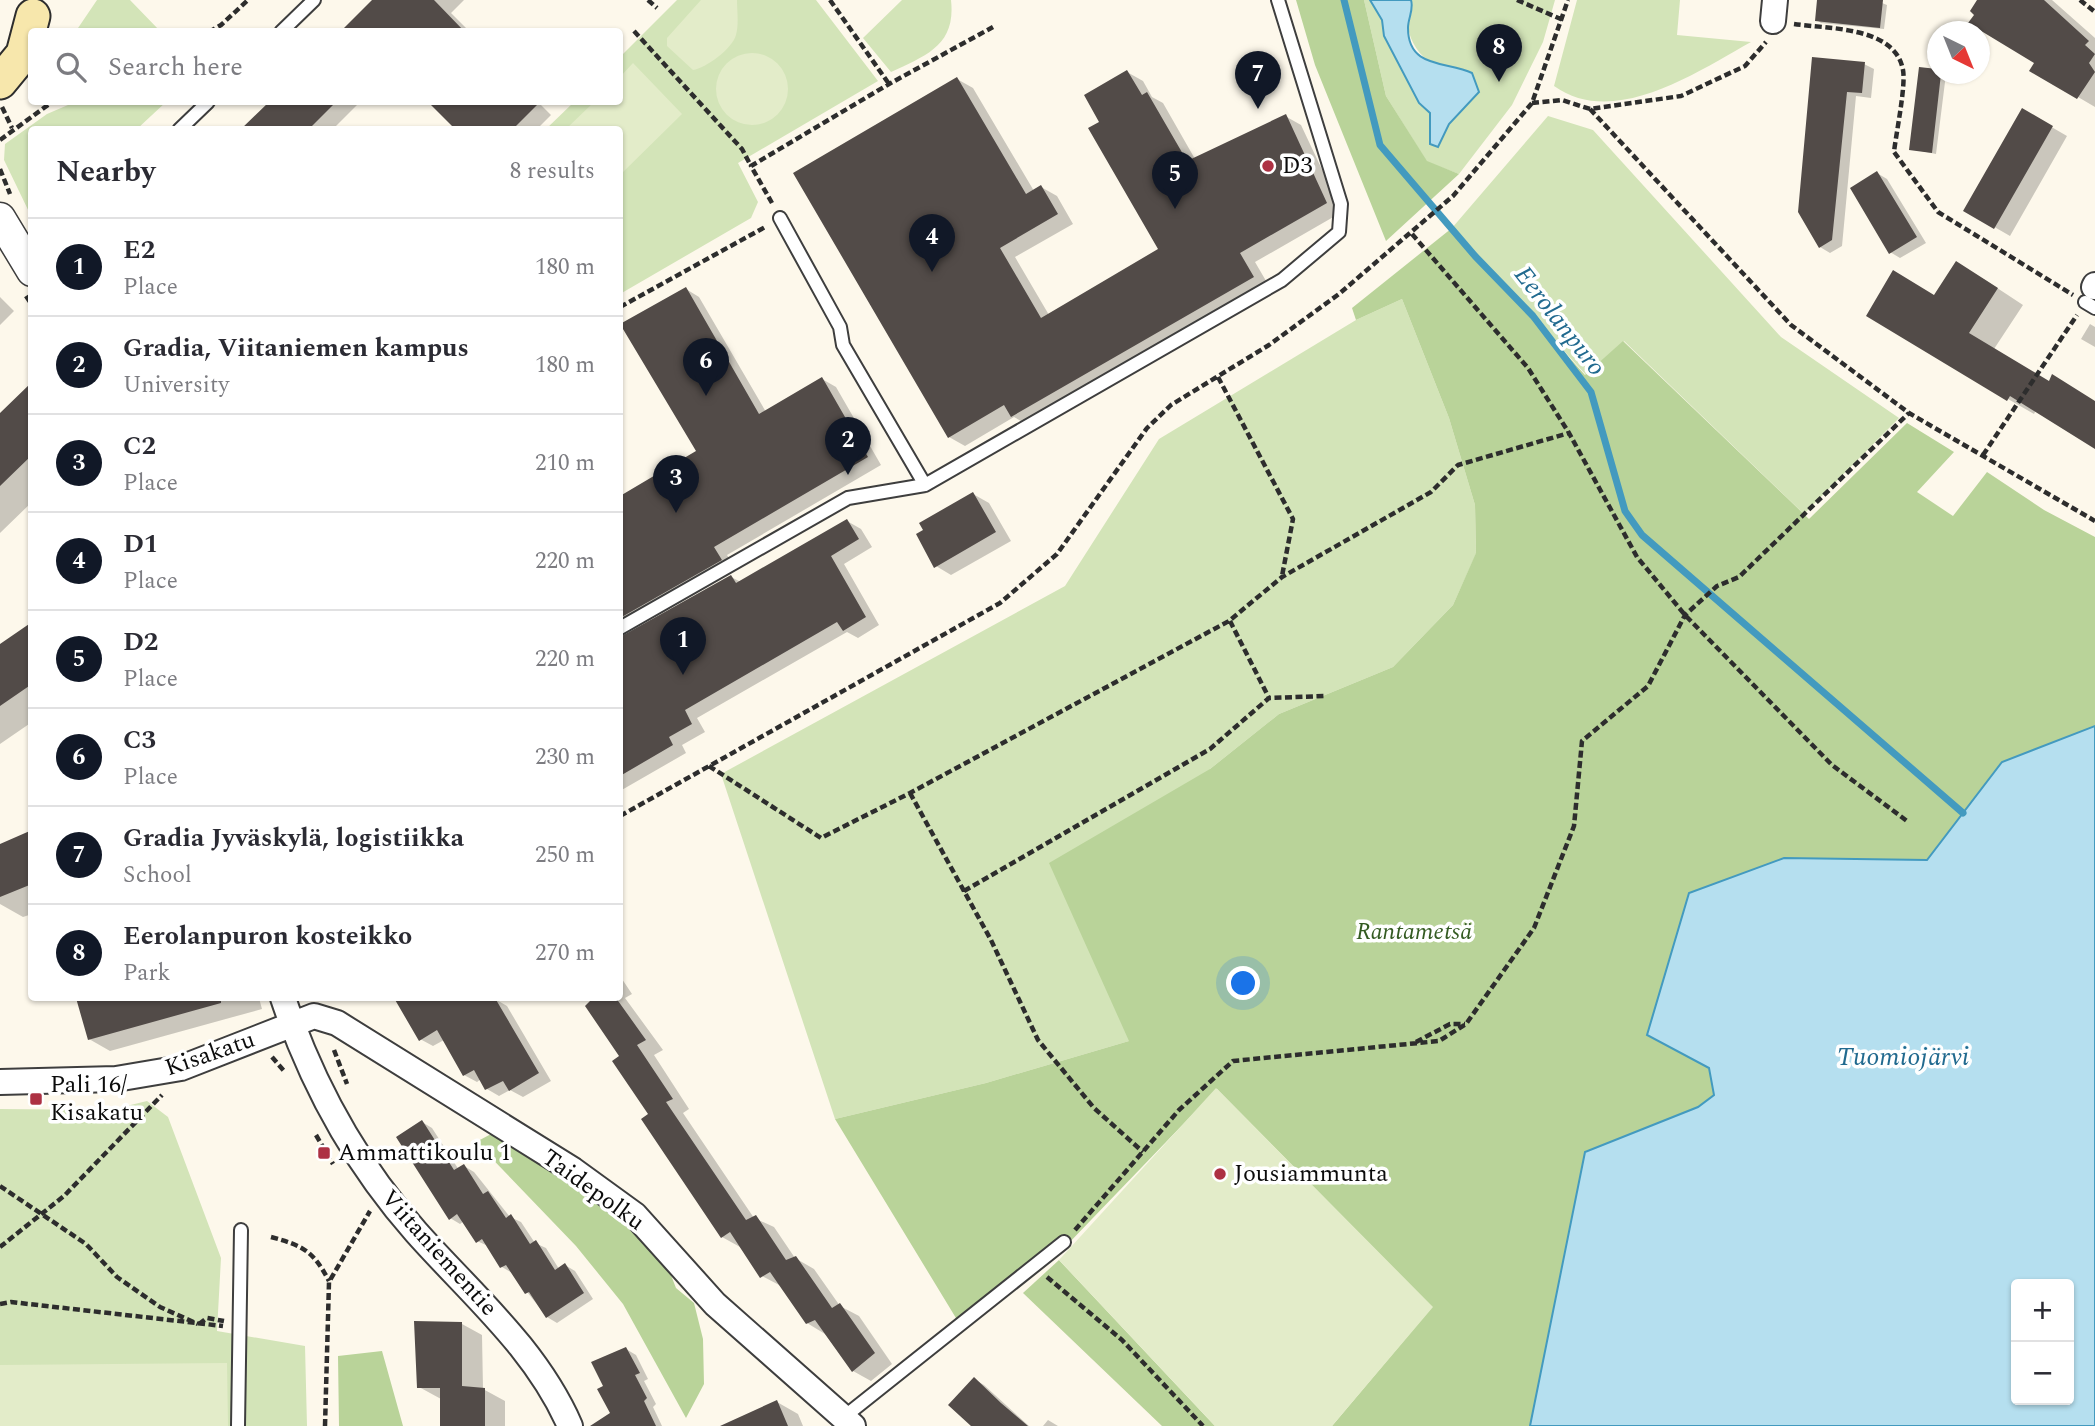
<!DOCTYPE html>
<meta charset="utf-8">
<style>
body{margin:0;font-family:Spectral,serif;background:#f2f2f3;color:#2b2b33}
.controls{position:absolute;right:21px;bottom:21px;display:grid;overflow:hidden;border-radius:7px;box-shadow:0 2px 5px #0004}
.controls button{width:63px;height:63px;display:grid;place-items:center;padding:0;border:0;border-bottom:2px solid #e1e1e2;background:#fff;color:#2b2b33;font:35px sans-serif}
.compass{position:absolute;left:1927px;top:21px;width:63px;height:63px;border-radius:50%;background:#fff;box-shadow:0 2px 5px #0004;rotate:137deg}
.you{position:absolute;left:1244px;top:984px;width:24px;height:24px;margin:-18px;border:5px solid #fff;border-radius:50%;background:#1a73e8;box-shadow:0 0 0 10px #1a73e833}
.badge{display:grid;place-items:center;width:46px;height:46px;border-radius:50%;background:#111827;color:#fff;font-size:23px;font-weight:700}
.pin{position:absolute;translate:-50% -58px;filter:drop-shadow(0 2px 4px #0008)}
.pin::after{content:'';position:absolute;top:37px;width:24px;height:21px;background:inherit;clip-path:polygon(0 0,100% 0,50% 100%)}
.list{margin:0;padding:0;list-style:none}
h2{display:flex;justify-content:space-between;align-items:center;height:91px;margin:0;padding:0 28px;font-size:30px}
h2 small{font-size:23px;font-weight:400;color:#7c7c81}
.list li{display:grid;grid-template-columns:46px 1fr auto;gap:21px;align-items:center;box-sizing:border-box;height:98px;padding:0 28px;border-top:2px solid #e1e1e2}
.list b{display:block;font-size:26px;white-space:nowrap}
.list p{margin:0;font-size:23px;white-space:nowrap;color:#7c7c81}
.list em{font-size:23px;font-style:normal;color:#7c7c81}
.icon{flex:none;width:38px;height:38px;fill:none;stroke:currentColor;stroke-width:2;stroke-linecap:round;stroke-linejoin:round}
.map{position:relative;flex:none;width:2095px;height:1426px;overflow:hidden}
.search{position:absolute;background:#fff;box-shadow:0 2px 5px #0004;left:28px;top:28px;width:595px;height:77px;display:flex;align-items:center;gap:18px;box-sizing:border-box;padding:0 24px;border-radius:7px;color:#7c7c81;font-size:26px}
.panel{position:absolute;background:#fff;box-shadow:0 2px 5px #0004;left:28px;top:126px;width:595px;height:875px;border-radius:7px}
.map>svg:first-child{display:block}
.green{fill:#d3e4b8}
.forest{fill:#b9d399}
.pitch{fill:#e3ecc9}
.water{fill:#b5dfef;stroke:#439abf;stroke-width:2;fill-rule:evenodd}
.shadow{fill:#0003}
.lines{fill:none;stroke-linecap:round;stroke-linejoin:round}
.stream{stroke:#439abf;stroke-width:7}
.building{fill:#524b48}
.service-casing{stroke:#3e3e3e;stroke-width:16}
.minor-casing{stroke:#3e3e3e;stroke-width:28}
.tertiary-casing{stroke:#3e3e3e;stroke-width:33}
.secondary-casing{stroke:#2d2d2d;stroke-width:37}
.path{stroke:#2d2d2d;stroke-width:4.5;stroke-dasharray:7 3.5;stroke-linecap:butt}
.service{stroke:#fff;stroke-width:12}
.minor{stroke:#fff;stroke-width:24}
.tertiary{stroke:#fff;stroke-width:30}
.secondary{stroke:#f7e7ac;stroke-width:33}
.poi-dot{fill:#ad3143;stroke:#fff;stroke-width:2.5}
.labels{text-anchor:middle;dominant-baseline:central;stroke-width:7;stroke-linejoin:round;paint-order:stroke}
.poi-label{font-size:24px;fill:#0b0b0b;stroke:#fff;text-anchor:start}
.park-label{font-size:24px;font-style:italic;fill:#345b22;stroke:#fff}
.street-label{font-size:24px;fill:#0b0b0b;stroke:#fff}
.water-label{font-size:26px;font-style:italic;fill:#216a8f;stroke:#fff}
</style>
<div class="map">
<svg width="2095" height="1426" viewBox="0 0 2095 1426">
<rect width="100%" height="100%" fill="#fdf8eb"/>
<path class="green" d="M97,0H130L160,31H76Z
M677,0H816L878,81L738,163L758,202L751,218L620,294V130H545L574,102H620V57Z
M902,0H951C956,45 927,55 891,72L863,38Z
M1364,0H1370L1382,20L1384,36L1419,103L1430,113V144L1479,92C1453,76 1417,64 1409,32C1407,22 1415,11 1411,0H1555L1543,42L1512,105L1459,174L1427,162L1386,96Z
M1577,0H1680L1677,35L1751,42C1697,72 1614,129 1554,86Z
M75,102H166L137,129L32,130L31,216L4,160L5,144L47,114Z
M1548,116L1593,130L1781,337L1899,418L1804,514L1624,341L1586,375L1452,228Z
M1402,299L1449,418L1475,505L1476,554L1453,605L1393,667L1279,714L1210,769L1129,1041L986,1083L835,1119L721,774L1065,586L1159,439L1356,320Z
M147,1101L168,1117L221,1258L217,1331L305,1346L307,1426H0V1109L110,1110Z"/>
<path class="forest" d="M1296,0H1364L1386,96L1427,161L1459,174L1386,241L1315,65Z
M1452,228L1585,375L1623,341L1809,519L1907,423L1954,452L1917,492L1953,516L1987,472L2044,510L2095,537V726L2002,762L1927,860L1784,858L1709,1068L1714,1095L1698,1107L1585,1152L1530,1426H1332L1432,1307L1217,1089L1066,1246L959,1323L835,1119L986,1083L1129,1041L1049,863L1210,769L1279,714L1393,667L1453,605L1476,553L1475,505L1449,418L1402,299L1356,320L1352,308Z
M493,1133L602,1203L667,1265L676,1288L694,1303L703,1339L704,1384L686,1418L623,1304L576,1246L476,1142Z
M1059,1260L1215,1426H1162L1023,1293Z
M382,1351L403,1426H339L338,1356Z"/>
<path class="pitch" d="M701,0H737C737,11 739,24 736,35C732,49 706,68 693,70L667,46V38Z
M716 89a36 36 0 1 1 72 0a36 36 0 1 1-72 0Z
M633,63L682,114L620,175V130L566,129L594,102H620V77Z
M1216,1088L1433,1307L1332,1426H1215L1059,1260Z
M227,1363L228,1426H0V1365Z"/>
<path class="water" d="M1370,0H1411C1414,10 1408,18 1408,28C1408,69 1447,61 1472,73L1479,92L1449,124L1438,147L1430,144V113L1419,103L1384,36L1382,20Z
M2095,726V1426H1530L1585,1152L1698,1107L1714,1095L1709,1068L1647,1035L1689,893L1784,858L1927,860L2002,762ZM2016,1284H2069V1400H2016Z"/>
<path class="shadow" d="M375,0H464L451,13L470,32H343Z
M1819,0L1882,3L1887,5L1884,29L1821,23L1817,20Z
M1979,0H2052L2095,38V107L2032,70L2037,62L1977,14Z
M1814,59L1864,64L1874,69L1871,98L1856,96L1842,246L1830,253L1820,247Z
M1920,69L1946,74L1936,154L1911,149Z
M1127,72L1143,81L1152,97L1163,103L1195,159L1285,116L1301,125L1342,212L1255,262L1269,286L1028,425L1014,417L965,446L949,437L957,79L973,88L1034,191L1041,187L1057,196L1073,224L1015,257L1049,315L1161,250L1102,123Z
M271,102H360L332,130H243Z
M431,102H538L551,115L536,130H458Z
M2022,110L2067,136L2010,236L1965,210Z
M1877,173L1887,179L1926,243L1900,258L1890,252Z
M1982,278L2023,305L1994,349L2050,383L2095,402V447L2036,410L2034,414L2008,399L1935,297Z
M686,289L699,297L766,412L822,379L836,387L881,465L727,555L735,568L629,628L624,638L731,577L741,582L847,521L861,529L872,547L844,564L879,625L858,638L847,632L697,718L705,732L682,745L686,753L620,791V498L699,451Z
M0,297L14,311L0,325Z
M2090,324L2095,327V347L2081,339Z
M32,386V502L0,533V415Z
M973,494L989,503L1011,541L951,575L936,566Z
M32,624V722L0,744V646Z
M32,832V914L23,917L0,904V846Z
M620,976L632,994L625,998L663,1050L654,1055L689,1109L683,1113L754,1218L774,1227L795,1258L814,1269L840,1306L859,1316L892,1364L871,1381L853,1371L825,1334L807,1323L781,1286L762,1276L740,1247L722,1237L650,1115L593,998H620Z
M78,998H259L262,1009L110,1051L89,1039Z
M397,998H481L485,1004L495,999L507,1006L551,1081L523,1097L510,1090L499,1096L487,1089L481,1079L477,1082L464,1075L444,1040L433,1046L420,1039Z
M422,1122L432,1128L459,1170L464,1166L474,1172L510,1217L521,1222L535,1243L546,1248L559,1269L565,1265L575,1271L593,1299L557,1323L547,1317L512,1273L502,1267L488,1246L477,1241L464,1221L460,1224L450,1218Z
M462,1324L482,1335L483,1389L505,1401V1426H441V1399L419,1387Z
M626,1349L636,1355L648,1379L644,1381L656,1404L653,1407L662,1426H614L606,1387Z
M974,1379L984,1385L1029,1426H974Z
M777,1402L798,1414L803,1426H745Z
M1048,1420L1058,1426H1043Z"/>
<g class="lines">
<path class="stream" d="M1344,0L1380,145L1475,256L1533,316L1591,392L1625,511L1642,535L1963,813"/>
</g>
<path class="building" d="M372,0H434L465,32H340Z
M1817,0H1883L1880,28L1815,21Z
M1977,0H2044L2089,41L2085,45L2095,54L2089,63L2095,72L2077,99L2029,71L2034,63L1968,23L1974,15L1970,11Z
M1812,57L1865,62L1862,93L1847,92L1832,240L1819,248L1798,212Z
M1919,67L1937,69V74H1941L1932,153L1909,150Z
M1127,70L1142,95L1147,92L1187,161L1286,114L1327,203L1240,253L1254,277L1011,417L1004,405L948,438L793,173L957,77L1026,194L1041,185L1058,214L1000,248L1041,318L1158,249L1088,128L1099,122L1084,95Z
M269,102H336L308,130H240Z
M428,102H540L512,130H456Z
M2022,108L2053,126L1994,229L1963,211Z
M1877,171L1917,237L1889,254L1850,188Z
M1956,261L1998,288L1969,333L2049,381L2052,374L2095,401V449L2010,396L2007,401L1866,316L1893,270L1934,295Z
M686,287L759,414L822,377L868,457L714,547L722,560L620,618V496L696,451L620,324Z
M32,382V455L0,486V413Z
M973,492L996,532L934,568L916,534L923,530L919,523Z
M847,519L859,539L831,556L866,617L843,631L837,622L685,710L692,724L669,737L673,745L620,776V637L731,575L736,583Z
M32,622V684L0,706V644Z
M32,830V884L0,897V844Z
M76,998H221V1003L88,1040Z
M394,998H495L539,1073L509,1091L503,1081L485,1090L474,1070L463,1076L437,1030L419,1041Z
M593,998H616L646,1040L637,1045L673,1099L666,1102L746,1220L756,1215L786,1260L796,1256L832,1308L840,1303L875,1353L852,1372L815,1320L806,1324L770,1272L760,1278L730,1232L721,1238L641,1119L648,1114L612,1061L619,1056L585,1006Z
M422,1120L454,1170L464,1164L483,1194L488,1191L506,1218L511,1214L530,1244L536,1240L555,1270L565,1263L584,1293L546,1318L529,1292L525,1294L506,1265L500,1268L482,1239L476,1243L457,1214L449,1220L396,1137Z
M414,1321L462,1322V1386L485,1388V1426H440V1388H417Z
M626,1347L640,1373L635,1375L647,1398L644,1401L656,1426H590L610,1413L597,1389L603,1386L591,1362Z
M974,1377L1001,1403L1028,1426H971L948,1405Z
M777,1400L788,1426H720Z"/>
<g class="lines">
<g class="service-casing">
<path id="service" d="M281,32L314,0
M179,130L208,102
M780,218L840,327L843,345L925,485
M2085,302L2095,308
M620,628L848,498L925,485L1282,280L1339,232L1341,204L1278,0
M844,1417L1064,1242
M238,1426L241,1230"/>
</g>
<g class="minor-casing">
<path id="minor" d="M1773,21L1775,0
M2094,287L2095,285
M283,998C312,1084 355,1163 416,1232C471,1294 536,1348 570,1426
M0,1082L116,1079L181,1068L314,1016L337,1023L573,1170L635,1215L715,1304L853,1426"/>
</g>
<g class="tertiary-casing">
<path id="tertiary" d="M0,218L32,271"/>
</g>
<g class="secondary-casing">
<path id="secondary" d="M0,82L23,54L33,16"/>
</g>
<path class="path" d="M648,0L657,8
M830,0L889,84
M1517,0L1563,20
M2080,0L2095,12
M1794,24C1828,29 1895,26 1903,70C1906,86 1896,134 1894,152L1938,212L2073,295
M634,31L742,149L751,166
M209,32L221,25L248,0
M1532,103L1562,100L1590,109L1681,96L1745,66L1766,42
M2,107L12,128
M1590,109L1791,325L1909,413L2095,521
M0,140L52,102
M0,169L10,194
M772,203L751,166L889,84L993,27
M1412,234L1528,368L1569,433L1637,557L1685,615L1832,765L1907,821
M26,296L32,305
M620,307L767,226
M1218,377L1293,519L1282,576
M1983,455L2077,315
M1230,621L1269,698
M709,766L821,838L910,793L1229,621L1282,577L1431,492L1458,465L1569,433
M910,793L991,940L1038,1040L1094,1108L1143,1152
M620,816L1000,603L1057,554L1147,428L1171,405L1269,345L1339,294L1453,196L1532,103L1568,0
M964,891L1210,749L1269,698L1326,696
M1416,1042L1450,1024H1465
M334,1050L347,1084
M272,1057L284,1071
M316,1135L333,1164
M0,1186L86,1244L117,1277L160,1307L198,1324
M1075,1230L1179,1110L1233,1061L1439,1041L1466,1024L1534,928L1574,826L1582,741L1648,686L1685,615L1717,586L1739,577L1909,413
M271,1237C304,1246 313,1251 329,1281
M0,1247L64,1196L162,1095
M1047,1277L1122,1340L1203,1426
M0,1304L11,1302L223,1326
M199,1324L207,1318L224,1321
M325,1426L329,1282L370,1211"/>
<use href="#service" class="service"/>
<use href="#minor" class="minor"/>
<use href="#tertiary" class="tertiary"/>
<use href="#secondary" class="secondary"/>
</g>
<g class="poi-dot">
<circle cx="1268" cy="166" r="7"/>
<rect x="29" y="1092" width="14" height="14" rx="3.5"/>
<rect x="317" y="1146" width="14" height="14" rx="3.5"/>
<circle cx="1220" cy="1174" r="7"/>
</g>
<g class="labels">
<g class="poi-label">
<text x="1282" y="166">D3</text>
<text x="50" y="1085">Pali 16/<tspan x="50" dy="28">Kisakatu</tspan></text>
<text x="338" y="1153">Ammattikoulu 1</text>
<text x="1234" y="1174">Jousiammunta</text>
</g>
<g class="park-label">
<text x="1414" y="932">Rantametsä</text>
</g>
<g class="street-label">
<text transform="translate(210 1054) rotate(-19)">Kisakatu</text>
<text transform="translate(593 1190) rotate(36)">Taidepolku</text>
<text transform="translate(439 1253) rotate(48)">Viitaniementie</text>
</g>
<g class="water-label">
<text transform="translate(1560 321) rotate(52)">Eerolanpuro</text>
<text x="1903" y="1057">Tuomiojärvi</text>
</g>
</g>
</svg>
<div class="controls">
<button>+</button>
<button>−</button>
</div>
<svg class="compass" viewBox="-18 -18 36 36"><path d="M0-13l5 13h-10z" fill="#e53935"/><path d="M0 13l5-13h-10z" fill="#7c7c81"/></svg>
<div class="you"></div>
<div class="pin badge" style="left:683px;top:675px">1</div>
<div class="pin badge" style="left:848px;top:475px">2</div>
<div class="pin badge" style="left:676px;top:513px">3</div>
<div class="pin badge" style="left:932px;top:272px">4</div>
<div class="pin badge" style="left:1175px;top:209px">5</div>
<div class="pin badge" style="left:706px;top:396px">6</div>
<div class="pin badge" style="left:1258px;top:109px">7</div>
<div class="pin badge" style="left:1499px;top:82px">8</div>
<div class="search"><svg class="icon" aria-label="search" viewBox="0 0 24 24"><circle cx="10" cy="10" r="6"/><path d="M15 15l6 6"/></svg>Search here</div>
<section class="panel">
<h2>Nearby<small>8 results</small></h2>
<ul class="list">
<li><span class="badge">1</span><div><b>E2</b><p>Place</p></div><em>180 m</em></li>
<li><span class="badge">2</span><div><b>Gradia, Viitaniemen kampus</b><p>University</p></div><em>180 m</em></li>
<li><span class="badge">3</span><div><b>C2</b><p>Place</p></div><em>210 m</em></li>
<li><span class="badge">4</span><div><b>D1</b><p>Place</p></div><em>220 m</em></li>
<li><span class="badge">5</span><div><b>D2</b><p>Place</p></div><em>220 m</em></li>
<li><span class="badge">6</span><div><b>C3</b><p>Place</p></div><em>230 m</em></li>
<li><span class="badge">7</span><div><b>Gradia Jyväskylä, logistiikka</b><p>School</p></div><em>250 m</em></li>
<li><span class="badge">8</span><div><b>Eerolanpuron kosteikko</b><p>Park</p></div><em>270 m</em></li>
</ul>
</section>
</div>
